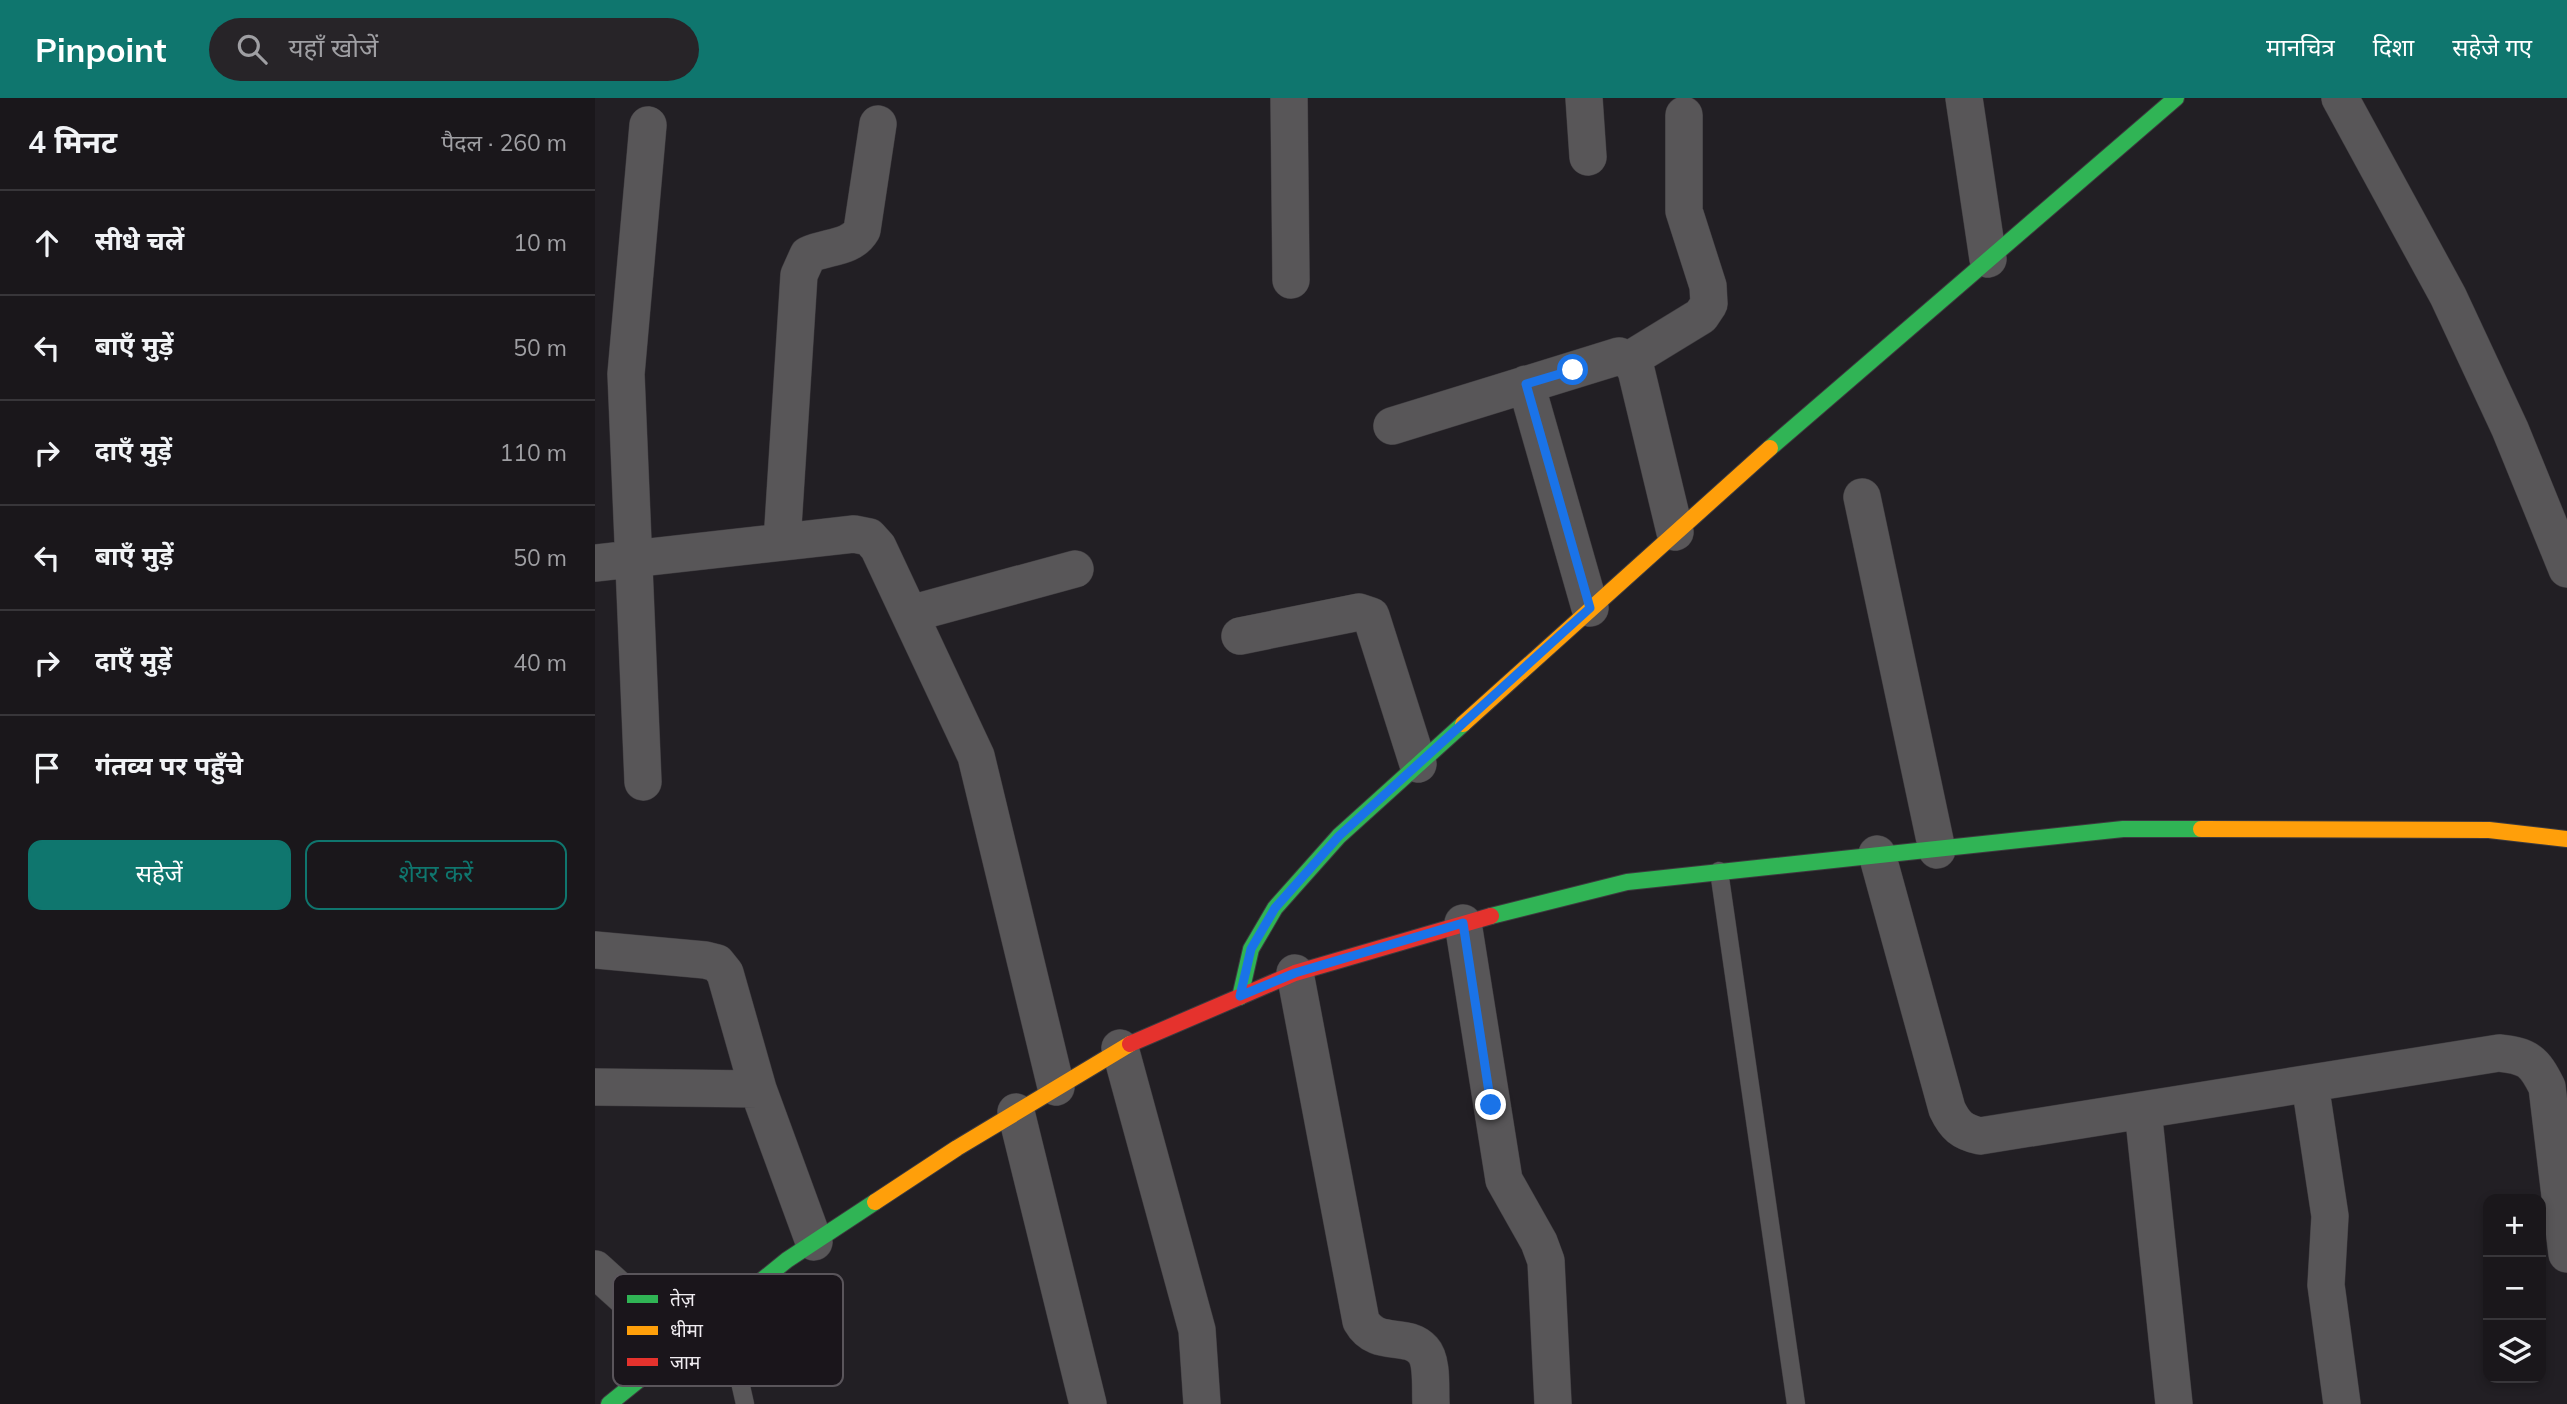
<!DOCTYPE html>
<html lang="hi">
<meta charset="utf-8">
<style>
body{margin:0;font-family:Mulish,"Noto Sans Devanagari",sans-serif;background:#272428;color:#f1f3f6}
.controls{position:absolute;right:21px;bottom:21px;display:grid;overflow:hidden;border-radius:14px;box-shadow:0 4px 10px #0003}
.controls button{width:63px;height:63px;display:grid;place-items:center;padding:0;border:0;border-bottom:2px solid #38363a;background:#1a171b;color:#f1f3f6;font:35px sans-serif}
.stop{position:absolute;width:21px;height:21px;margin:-16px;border:5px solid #1a73e8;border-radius:50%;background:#fff}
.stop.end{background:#1a73e8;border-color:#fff;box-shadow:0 2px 7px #0008}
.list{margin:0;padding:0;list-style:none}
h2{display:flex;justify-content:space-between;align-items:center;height:91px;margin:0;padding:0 28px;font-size:30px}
h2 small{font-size:23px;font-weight:400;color:#9f9fa3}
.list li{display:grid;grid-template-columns:46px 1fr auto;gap:21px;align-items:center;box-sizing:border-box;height:105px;padding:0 28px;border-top:2px solid #38363a}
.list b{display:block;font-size:26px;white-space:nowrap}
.list em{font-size:23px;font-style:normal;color:#9f9fa3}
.actions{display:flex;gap:14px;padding:21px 28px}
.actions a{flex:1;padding:16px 0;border:2px solid #0f766e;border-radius:14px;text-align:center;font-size:24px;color:#0f766e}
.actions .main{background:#0f766e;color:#fff}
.icon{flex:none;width:38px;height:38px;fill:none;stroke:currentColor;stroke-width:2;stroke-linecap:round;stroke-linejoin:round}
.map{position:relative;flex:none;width:1972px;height:1306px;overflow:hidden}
header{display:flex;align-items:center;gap:42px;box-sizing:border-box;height:98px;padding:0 35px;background:#0f766e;color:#fff}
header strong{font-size:33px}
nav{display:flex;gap:38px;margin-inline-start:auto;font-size:24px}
.search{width:490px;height:63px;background:#272428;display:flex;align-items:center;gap:18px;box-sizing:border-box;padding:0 24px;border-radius:38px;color:#9f9fa3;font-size:26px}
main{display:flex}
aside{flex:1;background:#1a171b}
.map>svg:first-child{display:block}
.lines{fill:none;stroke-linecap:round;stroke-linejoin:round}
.lane-casing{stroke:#3d3a3e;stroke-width:19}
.street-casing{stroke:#3d3a3e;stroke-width:38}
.fast-casing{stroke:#3d3a3e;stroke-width:18}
.slow-casing{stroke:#3d3a3e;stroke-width:18}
.jam-casing{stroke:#3d3a3e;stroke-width:18}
.lane{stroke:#585658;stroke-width:18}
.street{stroke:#585658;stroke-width:37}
.fast{stroke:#30b455;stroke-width:16}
.slow{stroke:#ff9f0a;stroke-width:16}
.jam{stroke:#e5322d;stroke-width:16}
.route{stroke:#1a73e8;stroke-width:9}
.key{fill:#1a151b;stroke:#5a555b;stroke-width:2}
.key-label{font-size:19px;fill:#efebf0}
</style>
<header>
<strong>Pinpoint</strong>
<div class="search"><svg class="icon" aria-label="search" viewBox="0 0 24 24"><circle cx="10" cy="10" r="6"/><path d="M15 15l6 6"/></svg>यहाँ खोजें</div>
<nav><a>मानचित्र</a><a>दिशा</a><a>सहेजे गए</a></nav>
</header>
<main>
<aside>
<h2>4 मिनट<small>पैदल · 260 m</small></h2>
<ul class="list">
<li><svg class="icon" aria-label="ahead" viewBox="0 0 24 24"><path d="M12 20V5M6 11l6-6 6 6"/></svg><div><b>सीधे चलें</b></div><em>10 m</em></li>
<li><svg class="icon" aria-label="left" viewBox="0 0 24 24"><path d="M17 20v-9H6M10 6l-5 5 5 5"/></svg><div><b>बाएँ मुड़ें</b></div><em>50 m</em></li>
<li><svg class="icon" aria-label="right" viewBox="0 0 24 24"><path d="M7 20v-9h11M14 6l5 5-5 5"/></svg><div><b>दाएँ मुड़ें</b></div><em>110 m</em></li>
<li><svg class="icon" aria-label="left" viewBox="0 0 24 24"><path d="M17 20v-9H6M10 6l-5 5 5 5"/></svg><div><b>बाएँ मुड़ें</b></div><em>50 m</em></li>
<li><svg class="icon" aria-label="right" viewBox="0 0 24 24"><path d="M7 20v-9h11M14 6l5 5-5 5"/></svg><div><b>दाएँ मुड़ें</b></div><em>40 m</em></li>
<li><svg class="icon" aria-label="arrive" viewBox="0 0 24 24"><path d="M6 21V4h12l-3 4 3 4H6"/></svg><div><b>गंतव्य पर पहुँचे</b></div></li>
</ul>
<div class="actions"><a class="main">सहेजें</a><a>शेयर करें</a></div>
</aside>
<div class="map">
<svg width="1972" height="1306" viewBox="0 0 1972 1306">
<rect width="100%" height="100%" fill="#221f24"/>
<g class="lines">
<g class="lane-casing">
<path id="lane" d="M1124,773L1201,1306
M129,1213L150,1306"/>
</g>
<g class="street-casing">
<path id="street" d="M694,0L696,182
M989,0L993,59
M1369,0L1393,161
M1745,0L1853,198L1915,331L1972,471
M1034,262L1106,218L1114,206L1113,188L1089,113V17
M931,286L995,510
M797,328L1024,258L1034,262L1041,272L1080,434
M1267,399L1342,752
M187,444L204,177L213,157C232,148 256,151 267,132L283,26
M0,465L259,436L274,439L283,449L381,658L461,989
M315,516L480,471
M645,538L764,514L776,518L823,666
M48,684L31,276L53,27
M1282,756L1352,1011C1360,1028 1367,1034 1385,1038L1904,955C1933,958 1939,963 1952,989L1972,1156
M868,825L909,1082L944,1144L951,1163L958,1306
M0,852L110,862L122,865L130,875L163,991L219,1144
M700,875L766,1223C782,1251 811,1233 828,1252C838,1263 835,1291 836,1306
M525,950L602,1232L607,1306
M1715,986L1735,1118L1731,1187L1747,1306
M0,989L163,991
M1548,1012L1579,1306
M421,1014L493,1306
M0,1171L85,1248"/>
</g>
<g class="fast-casing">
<path id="fast" d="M1175,350L1581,0
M896,818L1032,784L1528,731H1606
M645,899L656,851L680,810L744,738L868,626
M14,1306L192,1162L280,1104"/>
</g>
<g class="slow-casing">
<path id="slow" d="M868,626L1175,350
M1606,731L1894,732L1972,741
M280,1104L362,1050L535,946"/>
</g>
<g class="jam-casing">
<path id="jam" d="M535,946L700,875L896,818"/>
</g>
<use href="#lane" class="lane"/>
<use href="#street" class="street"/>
<use href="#fast" class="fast"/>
<use href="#slow" class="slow"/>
<use href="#jam" class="jam"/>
</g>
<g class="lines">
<path class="route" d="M896,1007L868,825L700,875L645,898L656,851L680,810L744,738L995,510L931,286L978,272"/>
</g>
<rect x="18" y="1176" width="230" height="112" rx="10" class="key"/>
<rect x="32" y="1197" width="31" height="8" fill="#30b455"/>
<rect x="32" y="1228" width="31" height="9" fill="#ff9f0a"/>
<rect x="32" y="1260" width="31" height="8" fill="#e5322d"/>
<g class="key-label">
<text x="75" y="1208">तेज़</text>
<text x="75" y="1239">धीमा</text>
<text x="75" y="1271">जाम</text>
</g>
</svg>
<div class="controls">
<button>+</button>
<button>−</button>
<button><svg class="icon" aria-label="layers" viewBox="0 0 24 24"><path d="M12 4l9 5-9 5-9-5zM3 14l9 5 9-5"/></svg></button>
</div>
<div class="stop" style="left:978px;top:272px"></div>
<div class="stop end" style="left:896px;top:1007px"></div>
</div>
</main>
